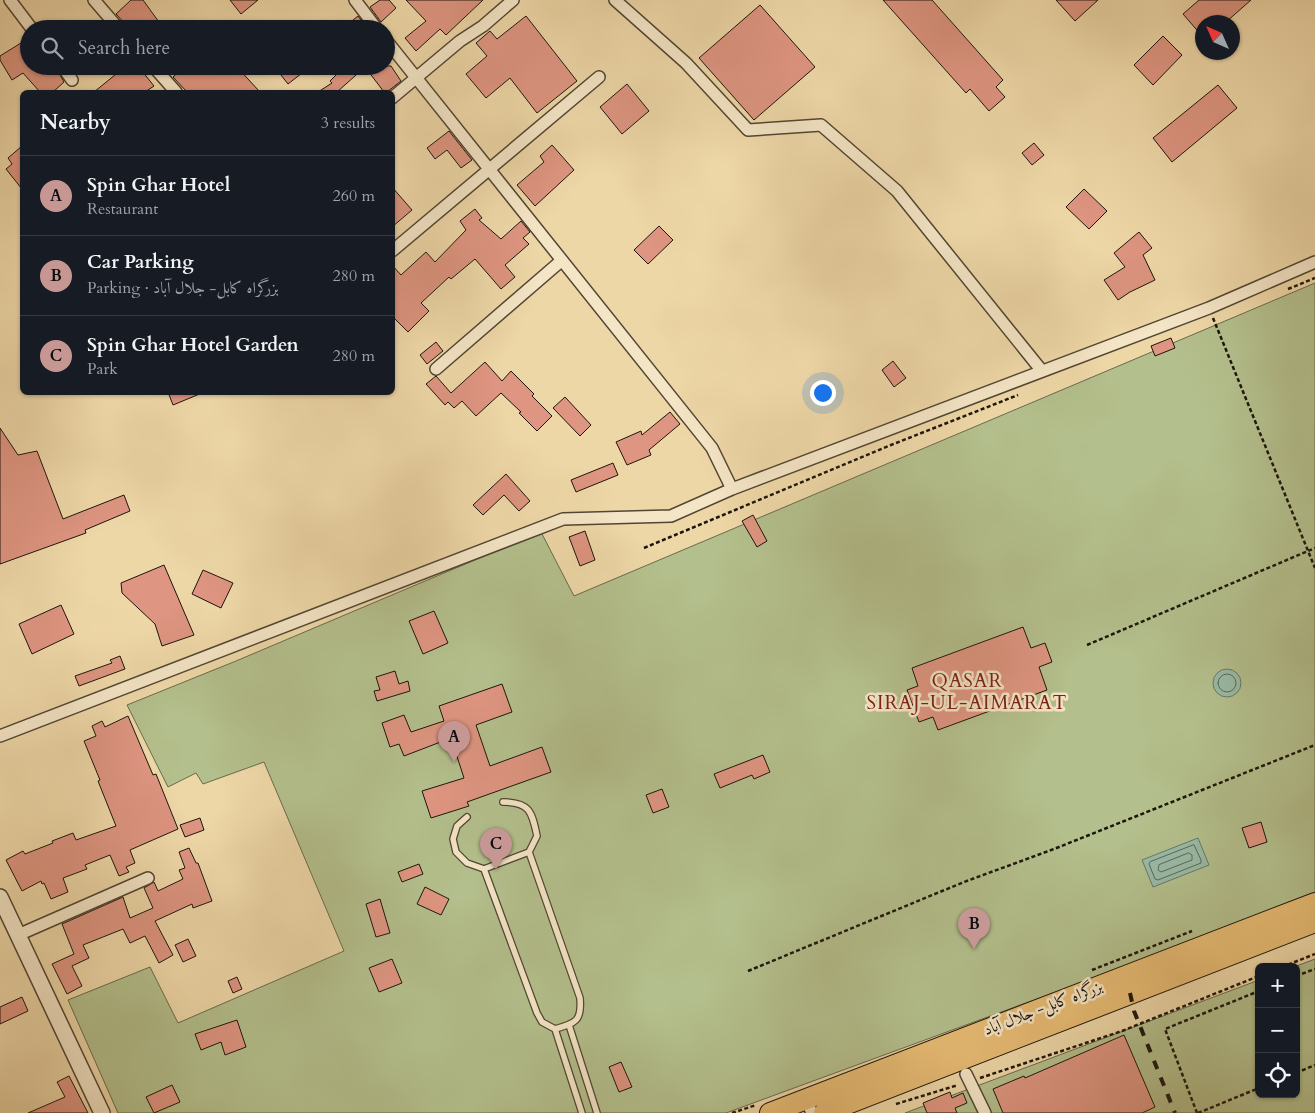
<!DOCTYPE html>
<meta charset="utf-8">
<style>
body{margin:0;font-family:Cardo,Amiri,serif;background:#20242c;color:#f1f3f6}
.controls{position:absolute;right:15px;bottom:15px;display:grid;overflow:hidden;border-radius:8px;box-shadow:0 1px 4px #0004}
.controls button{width:45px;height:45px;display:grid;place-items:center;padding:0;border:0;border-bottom:1px solid #363941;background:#171b24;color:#f1f3f6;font:25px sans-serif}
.compass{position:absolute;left:1195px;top:15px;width:45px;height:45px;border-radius:50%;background:#171b24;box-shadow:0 1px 4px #0004;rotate:315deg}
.you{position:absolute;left:822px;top:392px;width:18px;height:18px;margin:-12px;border:4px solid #fff;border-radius:50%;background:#1a73e8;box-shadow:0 0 0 8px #1a73e833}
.badge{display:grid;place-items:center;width:32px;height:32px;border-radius:50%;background:#c59692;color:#111;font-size:16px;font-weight:700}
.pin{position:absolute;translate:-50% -41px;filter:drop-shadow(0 1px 2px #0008)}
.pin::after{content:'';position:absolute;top:26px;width:18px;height:15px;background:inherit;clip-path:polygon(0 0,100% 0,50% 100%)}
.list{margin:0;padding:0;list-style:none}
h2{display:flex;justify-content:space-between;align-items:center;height:65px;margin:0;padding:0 20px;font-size:21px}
h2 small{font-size:16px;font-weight:400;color:#9ea1a6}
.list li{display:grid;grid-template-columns:32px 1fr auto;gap:15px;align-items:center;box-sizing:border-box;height:80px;padding:0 20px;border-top:1px solid #363941}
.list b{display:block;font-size:19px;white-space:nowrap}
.list p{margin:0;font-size:16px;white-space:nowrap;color:#9ea1a6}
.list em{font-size:16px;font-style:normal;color:#9ea1a6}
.icon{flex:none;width:28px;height:28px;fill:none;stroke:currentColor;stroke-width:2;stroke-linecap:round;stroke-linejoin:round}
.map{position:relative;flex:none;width:1315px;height:1113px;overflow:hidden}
.search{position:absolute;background:#171b24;box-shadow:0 1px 4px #0004;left:20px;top:20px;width:375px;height:55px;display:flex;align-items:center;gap:12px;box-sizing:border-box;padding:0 18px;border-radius:28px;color:#9ea1a6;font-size:19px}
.panel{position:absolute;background:#171b24;box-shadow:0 1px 4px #0004;left:20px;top:90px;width:375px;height:305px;border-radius:8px}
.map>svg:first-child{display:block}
.green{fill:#b3bf8c;stroke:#686a4c}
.water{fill:#99baa6;stroke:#677868}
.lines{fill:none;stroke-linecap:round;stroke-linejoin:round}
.shore{stroke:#5b6858;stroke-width:1}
.building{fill:#de9581;stroke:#1d150b}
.service-casing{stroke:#514632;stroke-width:8}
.minor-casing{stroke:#514632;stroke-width:14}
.tertiary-casing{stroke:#514632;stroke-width:18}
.trunk-casing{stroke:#1d150b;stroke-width:22}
.path{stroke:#1d150b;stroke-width:2.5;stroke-dasharray:4 2.5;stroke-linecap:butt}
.service{stroke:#f4e5c6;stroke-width:5.5}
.minor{stroke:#f4e5c6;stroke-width:11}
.tertiary{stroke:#f4e5c6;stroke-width:15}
.trunk{stroke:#e7bc74;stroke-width:20}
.rail{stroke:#1d150b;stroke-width:4;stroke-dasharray:9 9;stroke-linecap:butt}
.labels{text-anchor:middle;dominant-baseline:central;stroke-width:5;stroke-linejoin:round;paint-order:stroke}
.street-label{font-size:16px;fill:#1d150b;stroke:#f4e5c6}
.quarter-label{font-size:19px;letter-spacing:1px;fill:#7a1f14;stroke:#f4e5c6}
</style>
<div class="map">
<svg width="1315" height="1113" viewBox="0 0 1315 1113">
<rect width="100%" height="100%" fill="#eed7a7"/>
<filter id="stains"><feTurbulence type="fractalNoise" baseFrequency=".004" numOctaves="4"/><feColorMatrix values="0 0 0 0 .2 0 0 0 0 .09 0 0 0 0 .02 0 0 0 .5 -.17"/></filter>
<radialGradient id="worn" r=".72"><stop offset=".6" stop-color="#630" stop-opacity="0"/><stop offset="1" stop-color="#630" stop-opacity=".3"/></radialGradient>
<path class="green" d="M1315,283V895L1241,924L726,1113H118L68,1000L150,967L178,1023L344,951L264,762L203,784L196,773L168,787L127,705L236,661L541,532L574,596Z
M1315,959V1113H905L1259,980V1094H1296V967H1294Z"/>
<path class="water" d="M1213 683a14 14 0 1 1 28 0a14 14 0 1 1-28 0Z
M1198,838L1209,865L1153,887L1142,860Z"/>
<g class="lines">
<path class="shore" d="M1218 683a9 9 0 1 1 18 0a9 9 0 1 1-18 0Z
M1194,845L1201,860V863L1158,880L1155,879L1149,864L1150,862Z
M1189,853L1192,855V860L1161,872L1158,870L1159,865Z"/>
</g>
<path class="building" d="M131,0H143L164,29H130L116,14Z
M230,0H258L241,14Z
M380,0H389L396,8L381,22L370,7Z
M406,0H483L446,35L440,29L416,51L405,38L426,21Z
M883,0H932L1003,80L996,87L1005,97L989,111L970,89L966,93Z
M1056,0H1098L1075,21Z
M1199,0H1251L1226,22H1202V36L1183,14Z
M760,5L815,67L754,120L699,58Z
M358,16L367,29H342Z
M526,16L577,81L537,113L510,78L486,98L466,74L487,56L476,43L490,31L497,39Z
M1163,36L1182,55L1153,85L1134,65Z
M29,38V66H55L64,82L53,92H40L23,73L12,80L0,60V56Z
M126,66H138L154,86L145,92H94Z
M185,66H236L260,92H187L173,77Z
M274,66H311L288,84Z
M345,66H391L401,81L387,92H384L365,67L337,92H318L332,83L330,81Z
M627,84L649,111L622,134L600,107Z
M1218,85L1237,108L1172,162L1153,138Z
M449,131L472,160L461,168L447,150L435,159L427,148Z
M1034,143L1044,155L1032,165L1022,153Z
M552,145L574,170L535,206L517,185L544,162L540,156Z
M22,146V189L6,169L12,164L8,158Z
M392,187L412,210L392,227Z
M1084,189L1107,211L1089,229L1066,207Z
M475,209L482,218L479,220L501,239L521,221L530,232L523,238L529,244L505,265L515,277L501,289L475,259L451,279L449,277L421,303L429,311L408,332L392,316V265L401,275L426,252L435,262L466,230L460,221Z
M659,226L673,240L648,264L634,250Z
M1139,232L1152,248L1143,255L1155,280L1130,292L1118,300L1104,280L1125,267L1114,253Z
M1171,338L1175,348L1155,356L1151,346Z
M436,342L443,351L427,364L420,355Z
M893,361L906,378L894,387L882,370Z
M485,362L502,381L511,371L534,394L532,396L552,416L537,431L519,413L521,412L501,393L476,416L462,401L454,408L448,402L445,405L426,384L436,376L451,393Z
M168,392H202V393L173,405Z
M565,397L591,425L580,436L553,408Z
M670,412L680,424L649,450L651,455L627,465L616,442L641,431L642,435Z
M0,428L18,455L37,451L63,519L124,495L130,511L85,530L86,533L0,564Z
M613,463L618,475L576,492L571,480Z
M506,474L530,501L519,511L504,495L483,515L473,505Z
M753,515L767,541L757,547L742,521Z
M585,531L595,560L580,566L569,537Z
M164,565L194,635L162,646L155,624L122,593L121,583Z
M203,570L233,583L221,608L192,594Z
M61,605L74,634L32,654L19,624Z
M434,611L448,643L423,654L409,621Z
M1023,627L1031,648L1045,643L1052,662L1039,667L1047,690L938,730L933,717L919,722L907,690L918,686L912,668Z
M120,656L125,669L79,686L75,676L112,663L110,660Z
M395,671L399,684L408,681L410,691L377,701L374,691L380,690L376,677Z
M502,684L512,712L476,725L490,766L542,747L551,772L467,802L469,806L431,818L422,791L464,778L451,738L404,756L399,744L390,747L382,723L404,715L411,732L444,721L439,706Z
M128,716L153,775L156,774L178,829L130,850L135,863L126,867L129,872L119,876L110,855L85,865L87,869L63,878L68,892L51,899L44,883L42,884L41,881L22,891L6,860L23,851L25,854L53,843L52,841L73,833L76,840L116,826L98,781L100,780L84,741L96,736L92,726L102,721L105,727Z
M763,755L770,772L754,779L752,775L720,788L714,774Z
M662,789L669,807L653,813L646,795Z
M200,818L204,830L185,837L180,825Z
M1261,822L1267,842L1249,848L1242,828Z
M189,848L196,863H198L212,901L193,908L192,904L155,921L173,955L159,963L145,936L130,943L123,929L83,945L89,958L72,966L82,986L67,994L52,964L74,954L62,924L123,897L130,918L153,908L144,888L154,882L158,891L183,879L179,870L185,868L179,852Z
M419,864L423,874L402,882L398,872Z
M425,887L449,899L441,915L417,904Z
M380,899L390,933L376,937L366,904Z
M188,939L196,956L183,962L175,945Z
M392,959L402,983L379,992L369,968Z
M237,977L242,989L233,993L228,981Z
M22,997L28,1011L0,1024V1007Z
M237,1020L246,1047L225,1055L221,1042L201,1050L195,1034Z
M1124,1035L1155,1107L1142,1113H1003L993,1089L1024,1076L1025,1078Z
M621,1062L632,1087L619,1092L609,1067Z
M69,1076L88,1113H28L65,1097L57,1082Z
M172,1085L180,1102L154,1113L146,1097Z
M950,1092L952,1098L963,1093L967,1103L955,1108L957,1113H927L923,1103Z"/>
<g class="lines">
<g class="service-casing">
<path id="service" d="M467,817L457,826L453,839L456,852L467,863L484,869L529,852L537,836C532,811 529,802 503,802
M484,869L537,1013L542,1022L555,1029C576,1023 582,1021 580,998L529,852
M569,1025L597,1113
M555,1029L582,1113"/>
</g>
<g class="minor-casing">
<path id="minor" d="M10,0L32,29
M94,0L119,29
M355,0L377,29
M615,0L686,63L748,130L821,125L897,191L1042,371
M386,40L712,448L732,489
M62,66L72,80
M153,66L176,92
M392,98L460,41L483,26L513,0
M392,251L599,77
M436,369L561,261
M0,736L563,519L671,516L732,489L1209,308L1315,262
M18,935L148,878
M966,1074L985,1113
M806,1099L812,1113"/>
</g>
<g class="tertiary-casing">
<path id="tertiary" d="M0,897L102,1113"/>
</g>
<g class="trunk-casing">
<path id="trunk" d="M770,1113L1315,903
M824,1113L1315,922"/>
</g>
<path class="path" d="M1288,289L1315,278
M1213,318L1315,568
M644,548L891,445L1018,395
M1087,645L1315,548
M1282,967L1315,954
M1092,970L1192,931
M748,971L964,882L1054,849L1315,745
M1296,976L1315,969
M1296,1073L1315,1065
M980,1078L1122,1031L1259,976
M896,1104L958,1085
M732,1113L756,1105
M1197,1113L1165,1029L1259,991
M1198,1113L1259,1088"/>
<use href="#service" class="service"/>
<use href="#minor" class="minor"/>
<use href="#tertiary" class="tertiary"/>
<use href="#trunk" class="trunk"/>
<path class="rail" d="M1130,993L1134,1011L1175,1113"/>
</g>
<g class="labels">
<g class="street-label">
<text transform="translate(1043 1008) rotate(-21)">بزرگراه کابل- جلال آباد</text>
</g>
<g class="quarter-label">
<text x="967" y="681">QASAR<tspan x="967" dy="22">SIRAJ-UL-AIMARAT</tspan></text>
</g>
</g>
<rect width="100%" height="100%" filter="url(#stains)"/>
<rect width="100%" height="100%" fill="url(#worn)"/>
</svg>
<div class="controls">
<button>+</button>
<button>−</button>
<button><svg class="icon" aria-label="locate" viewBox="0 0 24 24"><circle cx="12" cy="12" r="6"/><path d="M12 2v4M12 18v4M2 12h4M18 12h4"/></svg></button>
</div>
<svg class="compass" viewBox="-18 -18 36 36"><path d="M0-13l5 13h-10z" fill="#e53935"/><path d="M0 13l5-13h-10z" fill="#9ea1a6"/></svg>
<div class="you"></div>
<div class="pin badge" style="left:454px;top:762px">A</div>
<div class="pin badge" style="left:974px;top:949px">B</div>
<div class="pin badge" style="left:496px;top:869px">C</div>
<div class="search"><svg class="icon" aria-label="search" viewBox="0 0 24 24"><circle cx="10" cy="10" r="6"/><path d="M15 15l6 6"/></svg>Search here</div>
<section class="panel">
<h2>Nearby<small>3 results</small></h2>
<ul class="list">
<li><span class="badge">A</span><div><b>Spin Ghar Hotel</b><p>Restaurant</p></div><em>260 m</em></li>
<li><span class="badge">B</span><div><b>Car Parking</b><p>Parking · بزرگراه کابل- جلال آباد</p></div><em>280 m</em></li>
<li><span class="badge">C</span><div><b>Spin Ghar Hotel Garden</b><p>Park</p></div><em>280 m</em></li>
</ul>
</section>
</div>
